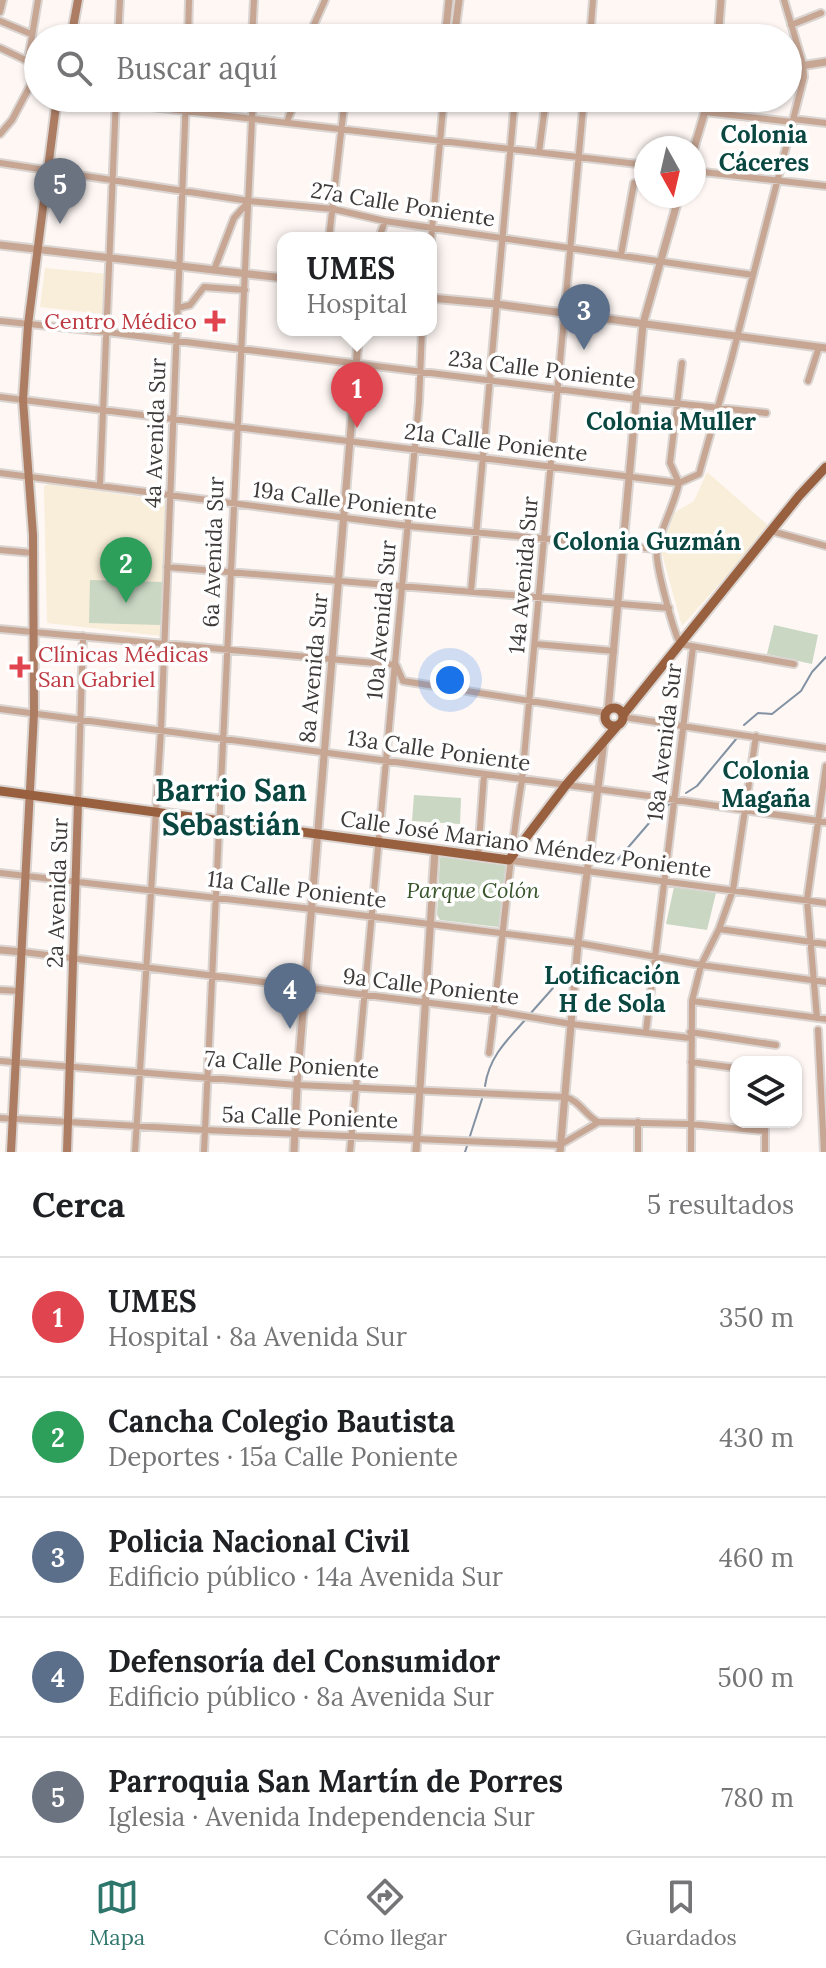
<!DOCTYPE html>
<html lang="es">
<meta charset="utf-8">
<style>
body{margin:0;font-family:Lora,serif;background:#f6f6f6;color:#202124}
.controls{position:absolute;right:24px;bottom:24px;display:grid;overflow:hidden;border-radius:16px;box-shadow:0 2px 6px #0004}
.controls button{width:72px;height:72px;display:grid;place-items:center;padding:0;border:0;border-bottom:2px solid #e0e0e0;background:#fff;color:#202124;font:40px sans-serif}
.compass{position:absolute;left:634px;top:136px;width:72px;height:72px;border-radius:50%;background:#fff;box-shadow:0 2px 6px #0004;rotate:172deg}
.you{position:absolute;left:450px;top:680px;width:28px;height:28px;margin:-20px;border:6px solid #fff;border-radius:50%;background:#1a73e8;box-shadow:0 0 0 12px #1a73e833}
.badge{display:grid;place-items:center;width:52px;height:52px;border-radius:50%;background:#2e756c;color:#fff;font-size:26px;font-weight:700}
.pin{position:absolute;translate:-50% -66px;filter:drop-shadow(0 2px 4px #0008)}
.pin::after{content:'';position:absolute;top:42px;width:28px;height:24px;background:inherit;clip-path:polygon(0 0,100% 0,50% 100%)}
.popup{position:absolute;left:277px;top:232px;width:160px;height:104px;box-sizing:border-box;display:grid;place-content:center;border-radius:16px;background:#fff;filter:drop-shadow(0 2px 6px #0005);font-size:26px;white-space:nowrap;color:#757577}
.popup b{font-size:30px;color:#202124}
.popup::after{content:'';position:absolute;left:50%;top:100%;margin-left:-16px;border:16px solid transparent;border-top-color:#fff}
.list{margin:0;padding:0;list-style:none}
h2{display:flex;justify-content:space-between;align-items:center;height:104px;margin:0;padding:0 32px;font-size:34px}
h2 small{font-size:26px;font-weight:400;color:#757577}
.list li{display:grid;grid-template-columns:52px 1fr auto;gap:24px;align-items:center;box-sizing:border-box;height:120px;padding:0 32px;border-top:2px solid #e0e0e0}
.list b{display:block;font-size:30px;white-space:nowrap}
.list p{margin:0;font-size:26px;white-space:nowrap;color:#757577}
.list em{font-size:26px;font-style:normal;color:#757577}
.icon{flex:none;width:44px;height:44px;fill:none;stroke:currentColor;stroke-width:2;stroke-linecap:round;stroke-linejoin:round}
.map{position:relative;flex:none;width:826px;height:1152px;overflow:hidden}
.search{position:absolute;background:#fff;box-shadow:0 2px 6px #0004;left:24px;right:24px;top:24px;height:88px;display:flex;align-items:center;gap:20px;box-sizing:border-box;padding:0 28px;border-radius:44px;color:#757577;font-size:30px}
.sheet{height:704px;background:#fff}
nav{display:flex;justify-content:space-around;align-items:center;box-sizing:border-box;height:112px;border-top:2px solid #e0e0e0;background:#fff;font-size:22px;color:#757577}
nav a{display:grid;justify-items:center;gap:4px}
nav .on{color:#2e756c}
.map>svg:first-child{display:block}
.education{fill:#f8eed9}
.green{fill:#c9d7c3}
.lines{fill:none;stroke-linecap:round;stroke-linejoin:round}
.stream{stroke:#8292a3;stroke-width:2}
.minor-casing{stroke:#dbd5d2;stroke-width:10}
.tertiary-casing{stroke:#dbd5d2;stroke-width:11}
.secondary-casing{stroke:#dbd5d2;stroke-width:12}
.primary-casing{stroke:#dbd5d2;stroke-width:13}
.minor{stroke:#c7a694;stroke-width:6}
.tertiary{stroke:#c7a694;stroke-width:7}
.secondary{stroke:#ad7d63;stroke-width:8}
.primary{stroke:#99603f;stroke-width:9}
.health-dot{fill:#e0444e;stroke:#fff;stroke-width:3}
.labels{text-anchor:middle;dominant-baseline:central;stroke-width:7;stroke-linejoin:round;paint-order:stroke}
.street-label{font-size:22px;fill:#3d3a39;stroke:#fff}
.health-label{font-size:22px;fill:#be3a42;stroke:#fff;text-anchor:end}
.park-label{font-size:22px;font-style:italic;fill:#39552b;stroke:#fff}
.neighbourhood-label{font-size:24px;font-weight:bold;fill:#094740;stroke:#fff}
.district-label{font-size:30px;font-weight:bold;fill:#094740;stroke:#fff}
</style>
<div class="map">
<svg width="826" height="1152" viewBox="0 0 826 1152">
<rect width="100%" height="100%" fill="#fef7f4"/>
<path class="education" d="M45,268L108,274L103,314L40,307Z
M707,472L770,527L682,626L661,550L674,513L694,501Z
M49,484L168,501L162,636L47,623L44,486Z"/>
<path class="green" d="M90,580L162,582L161,625L89,623Z
M774,625L818,635L812,664L767,654Z
M414,795L461,798L460,824L412,821Z
M448,853L506,861L509,866L503,925L498,927L440,920L437,915L440,858Z
M674,887L716,893L707,930L666,924Z"/>
<g class="lines">
<path class="stream" d="M744,725L758,713L772,714L801,691L812,672L826,657
M686,793L697,786L737,738
M613,865L656,815L670,804
M530,1014L553,988
M485,1086C489,1057 507,1040 526,1019
M470,1136L482,1099
M465,1152L467,1146"/>
<g class="minor-casing">
<path id="minor" d="M0,12L3,0
M0,21L31,34
M791,25L821,13
M118,38L120,0
M188,38L189,0
M252,38L254,0
M308,38L325,0
M590,38L593,0
M0,48L38,66
M28,60L38,0
M75,98L646,165
M538,98L546,99L539,152
M705,112L792,122
M793,119L826,123
M287,122L296,98
M0,134L12,120L38,71
M0,163L249,201L333,209L385,221L753,275
M694,171L826,186
M329,238L345,98
M379,238L385,221
M431,240L444,98
M621,255L634,183
M214,270L234,218L249,201
M178,308L190,305L204,287L245,290
M0,321L107,332L636,399L766,413
M808,381L819,347
M0,397L679,483
M0,473L408,526L656,549
M679,483L699,474L731,361L804,77L803,64L784,0
M679,483C674,506 661,528 657,548C654,562 673,629 680,644L794,664
M679,483L670,463L682,363
M100,485L116,98
M771,531L826,546
M0,550L33,553
M167,567L669,608
M471,591L515,98
M0,629L396,665
M535,644L614,651
M396,665L403,681L607,713
M0,709L649,796L826,822
M623,717L826,748
M78,803L83,636
M478,855L484,775
M587,871L826,903
M0,873L312,909L578,943L701,965L826,982
M719,929L826,944
M23,952L495,1011L571,1024L690,1038
M0,990L19,991
M692,1001L826,1019
M817,1018L807,900L826,766
M818,1030L824,1152
M646,1031L693,647
M690,1032L776,1045
M489,1053C501,962 507,870 522,780L584,98
M0,1061L297,1085L565,1097C579,1100 585,1115 598,1122
M691,1062L736,1068
M796,1107H797
M0,1118L205,1130L560,1145L599,1122L690,1124L765,1131
M765,1122V1152
M135,1152L161,730L186,98
M204,1152L253,98
M350,1152L419,402L422,330
M638,1152V1122
M691,1152L692,1001L701,965L719,929L733,890L756,736"/>
</g>
<g class="tertiary-casing">
<path id="tertiary" d="M152,38L223,35L290,38
M445,38L449,0
M454,38L459,0
M718,38L721,0
M788,68L826,62
M694,148L709,98
M0,245L283,278
M431,298L496,304L826,348
M608,711L643,324L679,196
M509,860L587,871
M0,950L23,952
M294,1152L297,1085L359,330
M416,1152L435,850
M560,1152L578,943L604,741"/>
</g>
<g class="secondary-casing">
<path id="secondary" d="M71,38L78,0
M11,1152L34,713L33,535L23,400L28,325L57,98
M67,1152L78,803"/>
</g>
<g class="primary-casing">
<path id="primary" d="M605 717a9 9 0 1 1 18 0a9 9 0 1 1-18 0Z
M623,715L799,496L826,467
M0,791L509,860L566,785L617,726"/>
</g>
<use href="#minor" class="minor"/>
<use href="#tertiary" class="tertiary"/>
<use href="#secondary" class="secondary"/>
<use href="#primary" class="primary"/>
</g>
<g class="health-dot">
<path d="M211 309h8v8h8v8h-8v8h-8v-8h-8v-8h8z"/>
<path d="M16 655h8v8h8v8h-8v8h-8v-8h-8v-8h8z"/>
</g>
<g class="labels">
<g class="street-label">
<text transform="translate(403 204) rotate(9)">27a Calle Poniente</text>
<text transform="translate(542 369) rotate(7)">23a Calle Poniente</text>
<text transform="translate(155 433) rotate(-88)">4a Avenida Sur</text>
<text transform="translate(496 442) rotate(7)">21a Calle Poniente</text>
<text transform="translate(345 500) rotate(7)">19a Calle Poniente</text>
<text transform="translate(213 552) rotate(-88)">6a Avenida Sur</text>
<text transform="translate(523 575) rotate(-85)">14a Avenida Sur</text>
<text transform="translate(381 620) rotate(-85)">10a Avenida Sur</text>
<text transform="translate(313 668) rotate(-85)">8a Avenida Sur</text>
<text transform="translate(664 742) rotate(-83)">18a Avenida Sur</text>
<text transform="translate(439 750) rotate(8)">13a Calle Poniente</text>
<text transform="translate(526 844) rotate(8)">Calle José Mariano Méndez Poniente</text>
<text transform="translate(297 889) rotate(7)">11a Calle Poniente</text>
<text transform="translate(57 893) rotate(-88)">2a Avenida Sur</text>
<text transform="translate(431 986) rotate(7)">9a Calle Poniente</text>
<text transform="translate(292 1064) rotate(4)">7a Calle Poniente</text>
<text transform="translate(310 1117) rotate(2)">5a Calle Poniente</text>
</g>
<g class="health-label">
<text x="197" y="321">Centro Médico</text>
<text x="38" y="654" text-anchor="start">Clínicas Médicas<tspan x="38" dy="25">San Gabriel</tspan></text>
</g>
<g class="park-label">
<text x="473" y="890">Parque Colón</text>
</g>
<g class="neighbourhood-label">
<text x="764" y="134">Colonia<tspan x="764" dy="28">Cáceres</tspan></text>
<text x="671" y="421">Colonia Muller</text>
<text x="647" y="541">Colonia Guzmán</text>
<text x="766" y="770">Colonia<tspan x="766" dy="28">Magaña</tspan></text>
<text x="612" y="975">Lotificación<tspan x="612" dy="28">H de Sola</tspan></text>
</g>
<g class="district-label">
<text x="231" y="790">Barrio San<tspan x="231" dy="34">Sebastián</tspan></text>
</g>
</g>
</svg>
<div class="controls">
<button><svg class="icon" aria-label="layers" viewBox="0 0 24 24"><path d="M12 4l9 5-9 5-9-5zM3 14l9 5 9-5"/></svg></button>
</div>
<svg class="compass" viewBox="-18 -18 36 36"><path d="M0-13l5 13h-10z" fill="#e53935"/><path d="M0 13l5-13h-10z" fill="#757577"/></svg>
<div class="you"></div>
<div class="pin badge" style="left:357px;top:428px;background:#e0444e">1</div>
<div class="popup"><b>UMES</b>Hospital</div>
<div class="pin badge" style="left:126px;top:603px;background:#2e9e5b">2</div>
<div class="pin badge" style="left:584px;top:350px;background:#5c6f8a">3</div>
<div class="pin badge" style="left:290px;top:1029px;background:#5c6f8a">4</div>
<div class="pin badge" style="left:60px;top:224px;background:#6b7280">5</div>
<div class="search"><svg class="icon" aria-label="search" viewBox="0 0 24 24"><circle cx="10" cy="10" r="6"/><path d="M15 15l6 6"/></svg>Buscar aquí</div>
</div>
<section class="sheet">
<h2>Cerca<small>5 resultados</small></h2>
<ul class="list">
<li><span class="badge" style="background:#e0444e">1</span><div><b>UMES</b><p>Hospital · 8a Avenida Sur</p></div><em>350 m</em></li>
<li><span class="badge" style="background:#2e9e5b">2</span><div><b>Cancha Colegio Bautista</b><p>Deportes · 15a Calle Poniente</p></div><em>430 m</em></li>
<li><span class="badge" style="background:#5c6f8a">3</span><div><b>Policia Nacional Civil</b><p>Edificio público · 14a Avenida Sur</p></div><em>460 m</em></li>
<li><span class="badge" style="background:#5c6f8a">4</span><div><b>Defensoría del Consumidor</b><p>Edificio público · 8a Avenida Sur</p></div><em>500 m</em></li>
<li><span class="badge" style="background:#6b7280">5</span><div><b>Parroquia San Martín de Porres</b><p>Iglesia · Avenida Independencia Sur</p></div><em>780 m</em></li>
</ul>
</section>
<nav>
<a class="on"><svg class="icon" aria-label="map" viewBox="0 0 24 24"><path d="M3 6l6-2 6 2 6-2v14l-6 2-6-2-6 2zM9 4v14M15 6v14"/></svg>Mapa</a>
<a><svg class="icon" aria-label="directions" viewBox="0 0 24 24"><path d="M12 3l9 9-9 9-9-9zM9 14v-3h6M13 9l2 2-2 2"/></svg>Cómo llegar</a>
<a><svg class="icon" aria-label="saved" viewBox="0 0 24 24"><path d="M7 4h10v16l-5-4-5 4z"/></svg>Guardados</a>
</nav>
